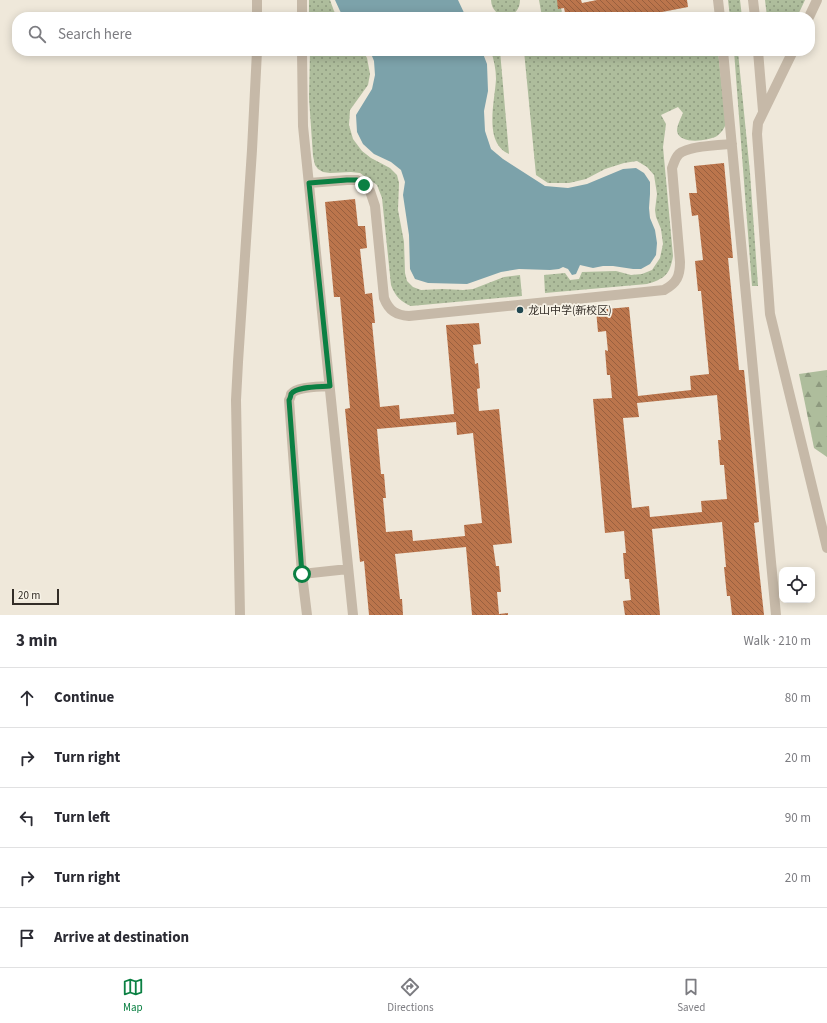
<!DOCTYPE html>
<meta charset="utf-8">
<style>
body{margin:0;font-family:"Source Sans 3","Noto Sans SC",sans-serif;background:#f2f2f3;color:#2b2b33}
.controls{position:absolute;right:12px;bottom:12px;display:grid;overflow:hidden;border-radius:8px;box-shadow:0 2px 10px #0003}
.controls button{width:36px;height:36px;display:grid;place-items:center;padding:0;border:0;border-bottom:1px solid #e1e1e2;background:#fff;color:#2b2b33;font:20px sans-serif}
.scale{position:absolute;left:12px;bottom:10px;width:47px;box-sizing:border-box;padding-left:4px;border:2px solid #332d27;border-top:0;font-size:11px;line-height:14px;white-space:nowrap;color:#332d27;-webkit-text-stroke:3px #f7f2e6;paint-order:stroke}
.stop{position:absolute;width:12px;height:12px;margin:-9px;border:3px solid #0b8043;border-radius:50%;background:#fff}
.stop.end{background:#0b8043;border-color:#fff;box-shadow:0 1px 4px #0008}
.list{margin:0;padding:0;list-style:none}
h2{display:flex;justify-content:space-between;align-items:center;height:52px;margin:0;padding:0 16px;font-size:17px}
h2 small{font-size:13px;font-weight:400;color:#7c7c81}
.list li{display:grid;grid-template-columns:26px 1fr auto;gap:12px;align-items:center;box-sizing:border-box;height:60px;padding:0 16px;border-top:1px solid #e1e1e2}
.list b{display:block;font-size:15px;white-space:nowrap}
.list em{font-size:13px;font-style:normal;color:#7c7c81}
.icon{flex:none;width:22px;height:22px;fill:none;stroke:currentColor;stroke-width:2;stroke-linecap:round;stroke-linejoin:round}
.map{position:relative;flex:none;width:827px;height:615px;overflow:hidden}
.search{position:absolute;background:#fff;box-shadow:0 2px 10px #0003;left:12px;right:12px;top:12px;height:44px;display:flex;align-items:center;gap:10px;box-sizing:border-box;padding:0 14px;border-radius:16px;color:#7c7c81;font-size:15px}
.sheet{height:352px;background:#fff}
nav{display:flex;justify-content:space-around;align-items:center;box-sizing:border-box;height:56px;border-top:1px solid #e1e1e2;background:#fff;font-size:11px;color:#7c7c81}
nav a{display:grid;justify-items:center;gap:2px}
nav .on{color:#0b8043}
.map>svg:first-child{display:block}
.grass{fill:url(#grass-dots)}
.forest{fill:url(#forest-firs)}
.water{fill:#7ca2aa}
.building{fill:url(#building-back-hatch);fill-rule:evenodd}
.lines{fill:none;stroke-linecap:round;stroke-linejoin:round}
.minor{stroke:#c6b9a8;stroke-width:10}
.route{stroke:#0b8043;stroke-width:5}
.poi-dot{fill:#214851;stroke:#f7f2e6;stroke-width:1.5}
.labels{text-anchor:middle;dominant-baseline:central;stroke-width:3.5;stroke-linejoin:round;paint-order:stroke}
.poi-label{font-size:11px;fill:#332d27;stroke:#f7f2e6;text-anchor:start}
</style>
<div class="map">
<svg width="827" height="615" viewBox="0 0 827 615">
<defs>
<pattern id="grass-dots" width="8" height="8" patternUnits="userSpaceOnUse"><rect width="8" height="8" fill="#aebd9c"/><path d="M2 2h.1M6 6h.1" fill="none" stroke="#8e9a7f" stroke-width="1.8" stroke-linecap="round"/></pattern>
<pattern id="forest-firs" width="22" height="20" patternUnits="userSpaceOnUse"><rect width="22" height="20" fill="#aebd9c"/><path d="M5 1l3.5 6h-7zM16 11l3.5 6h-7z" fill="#8e9a7f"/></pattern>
<pattern id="building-back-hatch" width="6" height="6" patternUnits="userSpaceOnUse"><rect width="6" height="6" fill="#bb754c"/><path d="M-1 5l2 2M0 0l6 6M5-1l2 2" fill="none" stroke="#99603f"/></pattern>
</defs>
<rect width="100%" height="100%" fill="#efe8da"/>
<path class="grass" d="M309,0H330L334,11L338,17H309Z
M491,0H520C520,21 492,21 491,0Z
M539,0H559L563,17H542Z
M728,0H740L742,17H730Z
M765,0H805L797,17H767Z
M310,51H363L367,58L370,74L368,85L350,110L349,125L353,139L362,151L371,158L390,168L397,175L399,183L398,210L404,242L405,273L407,281L413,287L421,290L443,289L463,290L473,289L504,277L520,275L522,296L411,306C401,302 395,296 391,285L382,198L377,185L360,173L351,172L330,173L323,172L318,169L315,165L313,156L309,98Z
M491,51H500L509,154C483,143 495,101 496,79C496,70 494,60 491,51Z
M524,51H718L726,124C724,129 721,133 717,136C708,141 679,145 677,131C677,125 681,118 683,113L678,107L661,115L666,124L663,147L673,256C670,275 664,279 647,284L545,293L544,275L565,273L570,280L579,279L582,272L616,271L631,275L642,274L652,270L660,258L663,244L661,229L656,217L655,210L657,194L654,175L647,167L637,161L624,163L605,169L586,179L569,183H548L536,175Z
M734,51H744L738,52L750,173L758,286H752Z"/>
<path class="forest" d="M827,370V457L814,448L799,374Z"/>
<path class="water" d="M335,0H458L466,17H344L340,11Z
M370,51H482L487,64L488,91L484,111L485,131L491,149L503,159L545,186L568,188L587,184L623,169L636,168L644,173L650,182V194L649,208L650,218L655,230L657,243L656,255L650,264L641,269H633L613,266H603L593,268L580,265L576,274L572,275L568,269L563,267L559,269L550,270L519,269L501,272L467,284L428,283L415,279L410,269L409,235L403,195L405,182L401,170L391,162L374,154L363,144L357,132L356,115L372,89L375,75L374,61Z"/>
<path class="building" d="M557,0H581L582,3L597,0H687L688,7L636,17H566L564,8L558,9Z
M724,163L733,258H728L739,370H744L759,522L754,523L764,615H732L730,596H727L724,567H726L722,522L652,529L660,615H625L623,601L631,600L629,579H625L623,553H626L624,531L605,533L593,399L612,398L610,375H607L605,350L608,351L606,331L598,332L596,310L629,307L638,396L691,390L690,376L709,374L701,291H698L695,261L703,260L698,215L692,216L689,193H697L694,166ZM717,395L721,440H718L720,465H724L727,499L701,501L702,512L650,517L649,506L632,508L623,418L639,417L637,403Z
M355,199L358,226H365L367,248L360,249L365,294L372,293L375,323H372L380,407L399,405L400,419L454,414L446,325L479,323L481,344L473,345L475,364L478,363L480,388L477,389L479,411L499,409L512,543L493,545L496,566H499L501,592H497L499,614L508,613V615H472L466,547L395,554L400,599H402L403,615H369L364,561L360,562L345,409L350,408L340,297H334L325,202ZM456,422L457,435L473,433L482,523L464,525L465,536L413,541L412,530L386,532L383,498H386L384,474H381L377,429Z"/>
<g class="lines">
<path class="minor" d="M257,0V17
M302,0V17
M718,0L720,17
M753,0L755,17
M809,17L817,0
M302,51L303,126L353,615
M723,51L776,615
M758,51L763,111
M793,51L758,123L757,134L770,314L827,548
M309,183L347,180H357L370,191L375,206L384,298C389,311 396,315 409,316L664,290C677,283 680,276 680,262L672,168C674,163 675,158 679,154C688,146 719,145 732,144
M302,574L348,569
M240,615L236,400L238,362L252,150L257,51
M307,615L302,574L289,400C290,399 291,395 291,394C297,386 320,387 329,386"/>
</g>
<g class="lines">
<path class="route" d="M302,574L289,400C290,399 291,395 291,394C297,386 320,387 330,386L309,183L347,180H357L364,185"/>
</g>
<circle class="poi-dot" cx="520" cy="310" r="4"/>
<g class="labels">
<g class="poi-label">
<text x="528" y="310">龙山中学(新校区)</text>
</g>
</g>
</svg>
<div class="controls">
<button><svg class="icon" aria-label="locate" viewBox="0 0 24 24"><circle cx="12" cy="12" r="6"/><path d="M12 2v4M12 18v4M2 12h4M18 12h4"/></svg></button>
</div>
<div class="scale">20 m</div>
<div class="stop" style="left:302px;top:574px"></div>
<div class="stop end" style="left:364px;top:185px"></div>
<div class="search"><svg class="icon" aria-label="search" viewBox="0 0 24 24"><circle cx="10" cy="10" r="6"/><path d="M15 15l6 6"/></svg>Search here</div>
</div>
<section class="sheet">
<h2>3 min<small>Walk · 210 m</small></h2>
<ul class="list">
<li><svg class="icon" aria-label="ahead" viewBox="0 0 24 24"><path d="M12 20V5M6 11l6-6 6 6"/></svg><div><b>Continue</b></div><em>80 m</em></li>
<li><svg class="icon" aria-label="right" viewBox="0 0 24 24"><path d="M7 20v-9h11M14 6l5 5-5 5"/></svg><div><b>Turn right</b></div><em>20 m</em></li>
<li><svg class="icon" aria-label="left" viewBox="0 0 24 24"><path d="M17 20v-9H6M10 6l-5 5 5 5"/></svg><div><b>Turn left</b></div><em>90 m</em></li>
<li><svg class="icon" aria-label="right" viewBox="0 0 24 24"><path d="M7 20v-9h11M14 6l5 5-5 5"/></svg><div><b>Turn right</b></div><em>20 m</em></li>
<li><svg class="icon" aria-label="arrive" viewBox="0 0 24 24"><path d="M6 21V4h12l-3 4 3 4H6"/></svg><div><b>Arrive at destination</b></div></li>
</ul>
</section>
<nav>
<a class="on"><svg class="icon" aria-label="map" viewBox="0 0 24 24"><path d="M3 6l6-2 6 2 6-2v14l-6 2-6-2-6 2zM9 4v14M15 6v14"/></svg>Map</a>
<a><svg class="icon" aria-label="directions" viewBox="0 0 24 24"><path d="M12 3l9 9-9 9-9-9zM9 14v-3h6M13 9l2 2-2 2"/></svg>Directions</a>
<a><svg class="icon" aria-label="saved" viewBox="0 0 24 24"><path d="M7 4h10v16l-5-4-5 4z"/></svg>Saved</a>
</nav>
